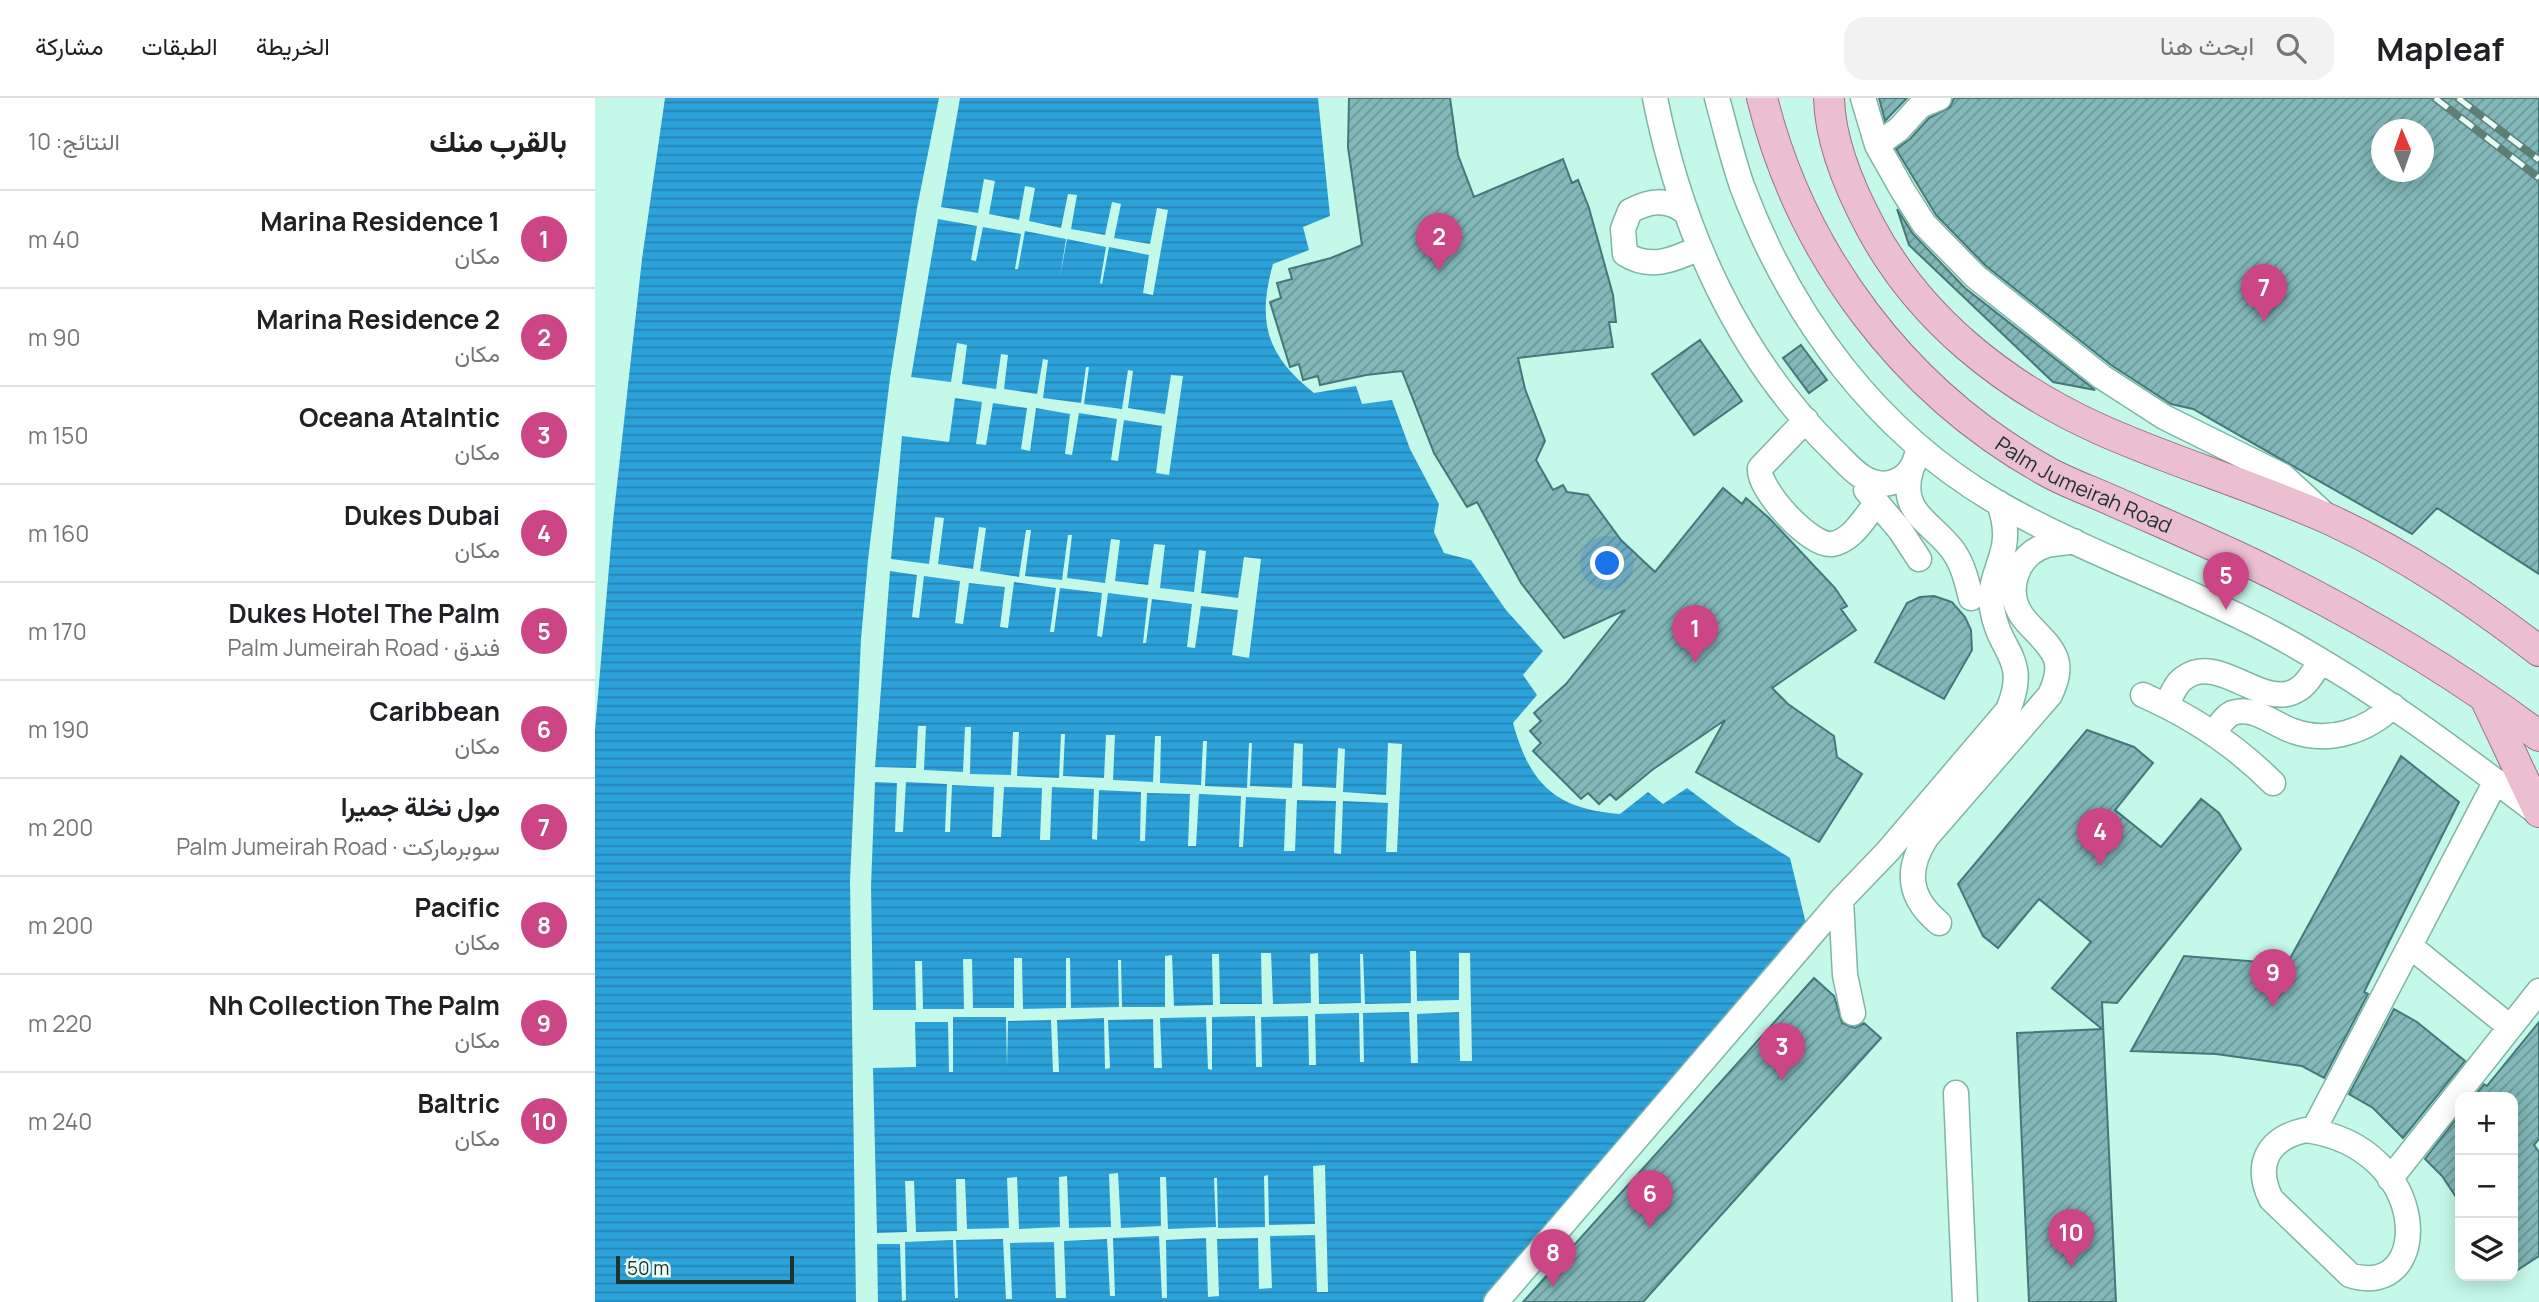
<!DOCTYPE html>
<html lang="ar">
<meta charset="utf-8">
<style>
body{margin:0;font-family:Manrope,Vazirmatn,sans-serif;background:#f2f2f2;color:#202124;direction:rtl}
.controls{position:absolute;right:21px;bottom:21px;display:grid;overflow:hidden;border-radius:14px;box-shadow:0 4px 18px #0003}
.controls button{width:63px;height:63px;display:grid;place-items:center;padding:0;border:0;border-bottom:2px solid #e0e0e0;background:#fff;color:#202124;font:35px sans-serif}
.compass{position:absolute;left:1776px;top:21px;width:63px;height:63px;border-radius:50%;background:#fff;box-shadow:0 4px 18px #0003;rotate:358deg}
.scale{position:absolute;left:21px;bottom:18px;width:178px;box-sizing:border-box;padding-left:7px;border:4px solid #1e332d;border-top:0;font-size:19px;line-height:24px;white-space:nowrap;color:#1e332d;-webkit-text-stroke:5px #e9fef7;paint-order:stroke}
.you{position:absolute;left:1013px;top:466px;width:24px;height:24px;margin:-18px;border:5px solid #fff;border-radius:50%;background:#1a73e8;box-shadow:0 0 0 10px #1a73e833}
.badge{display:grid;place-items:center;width:46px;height:46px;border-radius:50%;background:#cc4584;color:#fff;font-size:23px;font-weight:700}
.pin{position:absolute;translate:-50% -58px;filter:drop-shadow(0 2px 4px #0008)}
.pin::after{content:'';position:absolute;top:37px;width:24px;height:21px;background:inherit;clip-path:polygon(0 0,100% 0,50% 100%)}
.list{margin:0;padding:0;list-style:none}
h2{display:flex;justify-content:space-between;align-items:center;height:91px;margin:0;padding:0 28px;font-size:30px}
h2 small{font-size:23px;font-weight:400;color:#757577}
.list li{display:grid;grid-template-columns:46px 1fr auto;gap:21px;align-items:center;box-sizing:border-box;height:98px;padding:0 28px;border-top:2px solid #e0e0e0}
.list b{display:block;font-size:26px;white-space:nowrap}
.list p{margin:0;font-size:23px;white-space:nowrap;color:#757577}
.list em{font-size:23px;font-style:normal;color:#757577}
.icon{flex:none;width:38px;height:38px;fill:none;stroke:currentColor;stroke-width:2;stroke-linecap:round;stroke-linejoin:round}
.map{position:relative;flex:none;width:1944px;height:1204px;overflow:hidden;direction:ltr}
header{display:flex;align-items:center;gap:42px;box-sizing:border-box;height:98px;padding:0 35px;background:#fff;border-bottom:2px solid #e0e0e0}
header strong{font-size:33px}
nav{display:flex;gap:38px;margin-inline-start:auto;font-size:24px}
.search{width:490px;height:63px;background:#f2f2f2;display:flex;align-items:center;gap:18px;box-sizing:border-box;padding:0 24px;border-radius:21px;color:#757577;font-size:26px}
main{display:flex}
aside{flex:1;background:#fff}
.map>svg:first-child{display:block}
.water{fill:url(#water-rules)}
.pier{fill:#c4f8e9}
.building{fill:url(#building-hatch);stroke:#457979;stroke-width:2;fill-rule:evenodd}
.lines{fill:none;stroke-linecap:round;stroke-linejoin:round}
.minor-casing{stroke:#82b4a6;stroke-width:27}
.major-casing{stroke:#9b7182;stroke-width:32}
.minor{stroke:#fff;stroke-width:24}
.major{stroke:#ebbed0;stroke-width:30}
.rail-casing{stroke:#5e7f76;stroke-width:8}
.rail{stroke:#e9fef7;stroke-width:5;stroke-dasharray:16;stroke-linecap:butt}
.labels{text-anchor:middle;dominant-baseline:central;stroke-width:6;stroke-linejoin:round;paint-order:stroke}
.street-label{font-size:21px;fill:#1e332d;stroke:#e9fef7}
</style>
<header>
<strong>Mapleaf</strong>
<div class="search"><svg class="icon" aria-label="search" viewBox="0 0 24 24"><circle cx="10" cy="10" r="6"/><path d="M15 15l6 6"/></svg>ابحث هنا</div>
<nav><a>الخريطة</a><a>الطبقات</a><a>مشاركة</a></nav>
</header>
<main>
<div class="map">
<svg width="1944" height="1204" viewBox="0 0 1944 1204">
<defs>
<pattern id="water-rules" width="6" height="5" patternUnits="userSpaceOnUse" patternTransform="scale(1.75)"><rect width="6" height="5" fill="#2ca2db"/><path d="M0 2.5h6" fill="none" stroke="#2585b2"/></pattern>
<pattern id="building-hatch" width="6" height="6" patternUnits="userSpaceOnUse" patternTransform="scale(1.75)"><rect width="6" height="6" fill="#82b8b8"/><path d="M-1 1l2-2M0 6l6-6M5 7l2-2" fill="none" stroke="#6a9696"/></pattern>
</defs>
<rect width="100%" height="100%" fill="#c4f8e9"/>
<path class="water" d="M70,0H723L735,118L708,129L714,152L678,166C662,224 671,257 719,295L761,288L767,306L797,302L815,351L844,406L839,434L849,455L876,462L911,512L948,553L928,577L942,597L918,625C935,687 961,711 1025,716L1053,694L1068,706L1092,690L1140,726L1195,760L1216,846L901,1204H0V632L18,423L47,161Z"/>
<path class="pier" d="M344,0H365L346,109L383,115L389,81L400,83L394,116L424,122L430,88L440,90L434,123L466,130L473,96L482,97L476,131L510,137L517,104L526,106L519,140L555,146L562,110L573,112L558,197L548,195L554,157L514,149L507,186L505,185L511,149L472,141L465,179L471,141L430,133L423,171H420L426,136L388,129L381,163L376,162L382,128L343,121L316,279L356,284L362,245L372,247L367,286L401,291L406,256L413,257L409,291L442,296L448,261L453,262L448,300L486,305L491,269H494L489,306L527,311L533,272L538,273L533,310L570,316L576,277L588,278L574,377L561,375L567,328L529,322L523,363L516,362L522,321L484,315L477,357L470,356L475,316L441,310L435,353L426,351L432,310L398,305L391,347L381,346L387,304L360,300L354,344L307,338L296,461L334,466L340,419L349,420L343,466L378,471L384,429L391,430L385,473L424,479L431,432H436L430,478L467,482L473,437H477L472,480L510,485L516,441L525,442L520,483L553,487L559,446L570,447L565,490L599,494L604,452L611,453L606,495L643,500L649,459L666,461L654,560L637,557L643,512L606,508L600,550L592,549L597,506L557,501L551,545H548L553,500L513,495L507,539L502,538L507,495L465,490L459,534H455L461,490L419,484L413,530L405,529L410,489L374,485L368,526L360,525L365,483L329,478L324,520L317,519L322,477L295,473L280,669L321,670L323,628H331L329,672L368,674L370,629H376L375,676L416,677L418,634H424L422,678L464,680L466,636H470L468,678L509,680L511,637H520L518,682L558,684L560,638H566L565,685L606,687L608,643H612L610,688L652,690L654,645H657L655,688L697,690L699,645L708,646L707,688L741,690L743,650L750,651L748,694L791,697L793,645L807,646L802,754H791L793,705L748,703L746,756L739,755L741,703L702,702L700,753H689L691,701L651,699L648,749H644L646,698L604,696L601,748H593L595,696L552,695L550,743H545L546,694L504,692L502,742L497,741L499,691L457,689L455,742H445L447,690L409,689L406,739H397L399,689L357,687L355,734H350L352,686L311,684L308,734H300L302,685L280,684L276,788L278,912H321L320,863H327L328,911H369L368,861H377L378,910H419V860H427L428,911L471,910V860H475L476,910L524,909L523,862H526L527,909H570V858L577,857L579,908L618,907L617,856H624L625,906H667L666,855H676L678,906L716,905L715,856L723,855L724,906L766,905L765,856H768L770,906L816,905L815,853H821L822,903L864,902V855H875L877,963H865L864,914L822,916L823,965H816L814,914L768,915L769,964H765L764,915L720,916L721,967H714L713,918L666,919L667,969H661L660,918L617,919V972L613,971L611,919L565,920L567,970H559L558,921L513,922L515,970L510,971L509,920L462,922L464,974H458L456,922L413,923L412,969L411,919H358V974H354L353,924H320L321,969L278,970L282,1135L312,1134L310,1083H319L321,1134L362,1133L361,1081H370L372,1131L414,1130L412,1080L422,1079L424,1131L465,1129L464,1079L472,1078L474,1130L516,1129L514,1076L523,1075L526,1130L566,1128L565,1079H571L573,1131L621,1129L619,1080H622L623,1130L670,1129L669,1078L673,1077L674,1127L720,1126L718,1068L730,1067L733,1194H722L720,1137L675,1138L677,1190L664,1191L663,1140L622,1141L624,1198L613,1199L611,1140L571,1142L572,1200H567L564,1138L518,1140L520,1198H515L512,1141L469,1143L471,1200H461L459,1144L415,1145L417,1201H411L408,1141L361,1142L363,1200H360L358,1142L310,1144L311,1202L307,1203L305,1146H282L283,1204H261L255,783L266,541L273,462L295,280L322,110Z"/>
<path class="building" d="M754,0H855L863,57L879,99L968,61L977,85L983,82L994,110L1018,197L1021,224H1014L1018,249L923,260L930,291L950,343L941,362L958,392L968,387L972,394L993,397L1026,442L1060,474L1128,390L1147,406L1151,400L1174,420L1240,490L1252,508L1246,511L1261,532L1177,590L1193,606L1239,638L1242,659L1267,676L1224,744L1101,674L1130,622L1057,672L1021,702L1015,696L1004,706L993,695L986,701L938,653L946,645L935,633L946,623L939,615L971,586L1030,512L969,540L926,485L882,404L872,409L839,355L807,273L771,277L725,287L723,278L708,282L704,266L695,269L675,204L686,200L682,185L697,181L694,171L736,160L767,147L753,49Z
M1284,0H1312L1290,23Z
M1359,0H1944V476L1842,410L1817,436L1598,311L1576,306L1516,267L1391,168L1341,117L1301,51L1315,41L1334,20L1355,9ZM1787,32H1829V74H1787Z
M1302,111L1318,136L1370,190L1500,292L1458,284L1314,147Z
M1105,242L1147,303L1099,337L1057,276Z
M1206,247L1232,282L1214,295L1188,260Z
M1339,498L1357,504L1370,519L1376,532L1377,552L1349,601L1280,564L1312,505L1325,499Z
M1492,632L1539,649L1558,665L1520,712L1566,749L1606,701L1624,715L1646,751L1522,905L1507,904L1521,1204H1434L1422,935L1507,931L1457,890L1496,844L1444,801L1403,850L1388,838L1363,786Z
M1806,658L1864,704L1769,894L1773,896L1729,980L1707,968L1621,956L1536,953L1589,858L1692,866Z
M1219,880L1239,898L1247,925L1260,930L1269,925L1286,940L1154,1086L1048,1204H928Z
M1799,911L1822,924L1870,963L1808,1040L1778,1010L1754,996Z
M1944,924V1041L1939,1047L1944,1054V1158L1918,1175V999H1879L1889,986L1892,988Z
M1865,1016V1105L1847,1078L1830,1061Z"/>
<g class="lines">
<g class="minor-casing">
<path id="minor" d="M1060,0C1086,131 1142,257 1238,352C1254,367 1270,390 1295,385C1313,381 1321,366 1323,350
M1122,0C1130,29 1137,59 1147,88C1196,219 1281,334 1403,405C1492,456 1590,488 1681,537C1775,588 1859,651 1944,716
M1268,0L1282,47L1308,93L1329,126L1381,179L1507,279L1569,319L1688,378L1727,414
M1282,47L1304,31L1325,8L1344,0
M1089,113C1071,100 1054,103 1035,113L1028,131L1030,156C1055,172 1079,162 1104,150
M1211,322L1165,370C1162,390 1215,449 1237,446C1257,443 1269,420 1281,406
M1316,372C1303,416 1338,424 1359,454C1368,467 1372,484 1376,500
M1271,392L1305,432L1324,461
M1548,597C1598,619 1640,647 1678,685
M1572,607C1576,598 1580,586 1589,580C1624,554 1668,613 1702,592C1713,586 1719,573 1726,563
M1619,635C1624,628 1629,619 1637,615C1659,607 1679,627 1698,633C1734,646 1772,633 1798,608
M1246,802L1250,877L1258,915
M1344,825C1314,800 1310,773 1331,740L1455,597C1460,586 1465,573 1461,561C1455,544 1437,532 1427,518C1409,492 1422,456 1452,447C1461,445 1471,445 1479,443
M1815,848L1915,929
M1361,995L1370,1204
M1711,1032C1839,1050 1838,1204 1755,1177L1676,1101C1659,1066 1673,1040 1711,1032Z
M1718,1033L1901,683
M1795,1081L1944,893
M901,1204L1246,802L1293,753L1413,612C1435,559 1404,556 1397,510C1393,486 1405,470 1409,448C1412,433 1409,419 1404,405"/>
</g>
<g class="major-casing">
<g id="major">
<path id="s1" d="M1167,0C1206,157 1309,294 1451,373C1472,385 1496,393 1518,403C1565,424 1612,444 1658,466C1759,515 1855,571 1944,638"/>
<path d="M1234,0C1235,44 1255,91 1276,130C1325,221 1408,287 1502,330C1579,365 1661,388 1738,423C1813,458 1879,503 1944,553"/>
<path d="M1890,600L1944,714"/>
</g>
</g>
<use href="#minor" class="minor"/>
<use href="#major" class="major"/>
<g class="rail-casing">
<path id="rail" d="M1840,0L1944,80
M1863,0L1944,62"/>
</g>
<use href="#rail" class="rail"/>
</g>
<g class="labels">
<g class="street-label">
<text stroke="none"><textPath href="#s1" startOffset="522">Palm Jumeirah Road</textPath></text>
</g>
</g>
</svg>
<div class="controls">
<button>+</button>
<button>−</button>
<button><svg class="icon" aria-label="layers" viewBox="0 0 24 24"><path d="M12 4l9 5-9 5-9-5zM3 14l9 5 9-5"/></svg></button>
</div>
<svg class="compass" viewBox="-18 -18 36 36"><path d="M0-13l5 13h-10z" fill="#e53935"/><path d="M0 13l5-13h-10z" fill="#757577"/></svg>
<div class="scale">50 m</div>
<div class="you"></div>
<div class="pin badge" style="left:1100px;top:565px">1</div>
<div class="pin badge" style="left:844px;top:173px">2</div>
<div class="pin badge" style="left:1187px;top:983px">3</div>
<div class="pin badge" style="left:1505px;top:768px">4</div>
<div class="pin badge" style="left:1631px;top:512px">5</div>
<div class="pin badge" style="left:1055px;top:1130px">6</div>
<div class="pin badge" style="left:1669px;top:224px">7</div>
<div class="pin badge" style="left:958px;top:1189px">8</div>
<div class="pin badge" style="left:1678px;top:909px">9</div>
<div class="pin badge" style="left:1476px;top:1169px">10</div>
</div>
<aside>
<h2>بالقرب منك<small>النتائج: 10</small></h2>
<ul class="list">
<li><span class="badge">1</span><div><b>Marina Residence 1</b><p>مكان</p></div><em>40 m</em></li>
<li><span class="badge">2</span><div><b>Marina Residence 2</b><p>مكان</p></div><em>90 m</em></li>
<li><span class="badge">3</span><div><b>Oceana Atalntic</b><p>مكان</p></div><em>150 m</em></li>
<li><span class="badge">4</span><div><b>Dukes Dubai</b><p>مكان</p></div><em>160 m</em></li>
<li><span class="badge">5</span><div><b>Dukes Hotel The Palm</b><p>فندق · Palm Jumeirah Road</p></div><em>170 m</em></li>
<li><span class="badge">6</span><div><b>Caribbean</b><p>مكان</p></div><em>190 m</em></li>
<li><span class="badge">7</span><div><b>مول نخلة جميرا</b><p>سوبرماركت · Palm Jumeirah Road</p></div><em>200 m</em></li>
<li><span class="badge">8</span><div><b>Pacific</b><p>مكان</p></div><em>200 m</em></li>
<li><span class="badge">9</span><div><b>Nh Collection The Palm</b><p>مكان</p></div><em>220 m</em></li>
<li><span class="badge">10</span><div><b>Baltric</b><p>مكان</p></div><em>240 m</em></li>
</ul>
</aside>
</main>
